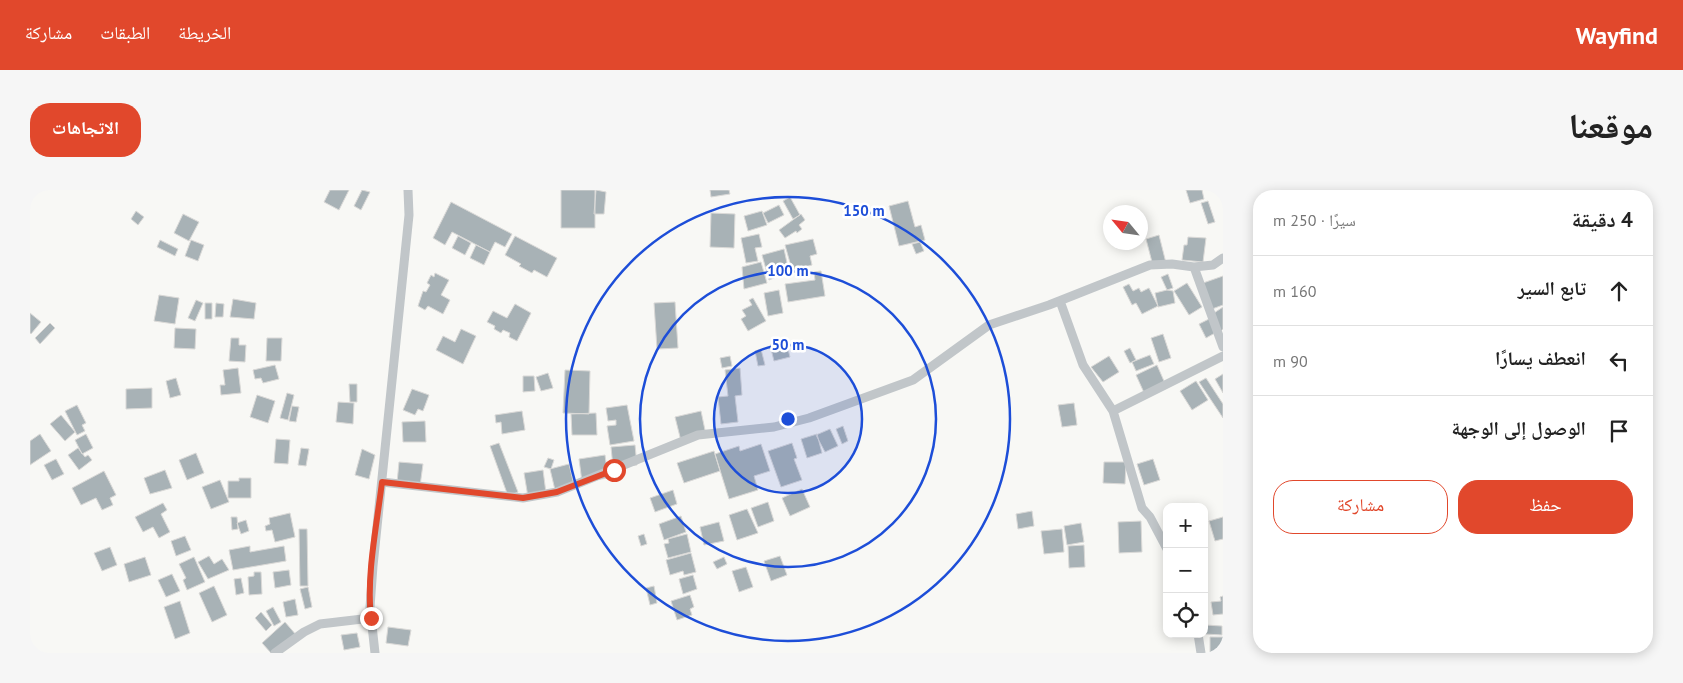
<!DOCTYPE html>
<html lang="ar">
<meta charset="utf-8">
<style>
body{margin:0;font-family:"PT Sans","Noto Naskh Arabic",sans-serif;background:#f6f6f6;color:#222;direction:rtl}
.controls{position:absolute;right:15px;bottom:15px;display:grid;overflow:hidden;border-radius:10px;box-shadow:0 2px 12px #0003}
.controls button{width:45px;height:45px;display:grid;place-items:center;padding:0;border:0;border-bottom:1px solid #e0e0e0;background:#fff;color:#222;font:25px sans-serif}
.compass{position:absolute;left:1073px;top:15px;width:45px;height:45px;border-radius:50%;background:#fff;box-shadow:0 2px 12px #0003;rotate:299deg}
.stop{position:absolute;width:15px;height:15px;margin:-11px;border:4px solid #e1482c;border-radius:50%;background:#fff}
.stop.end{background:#e1482c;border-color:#fff;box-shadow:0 1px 5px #0008}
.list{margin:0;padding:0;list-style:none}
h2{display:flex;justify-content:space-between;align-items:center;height:65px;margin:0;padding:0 20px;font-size:21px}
h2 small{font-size:16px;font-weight:400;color:#767676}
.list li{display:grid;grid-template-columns:32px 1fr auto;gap:15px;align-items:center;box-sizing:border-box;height:70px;padding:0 20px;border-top:1px solid #e0e0e0}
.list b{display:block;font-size:19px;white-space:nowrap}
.list em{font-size:16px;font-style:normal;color:#767676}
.actions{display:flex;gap:10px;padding:15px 20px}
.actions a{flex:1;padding:11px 0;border:1px solid #e1482c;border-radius:20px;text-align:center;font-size:18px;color:#e1482c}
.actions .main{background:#e1482c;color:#fff}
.icon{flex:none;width:28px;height:28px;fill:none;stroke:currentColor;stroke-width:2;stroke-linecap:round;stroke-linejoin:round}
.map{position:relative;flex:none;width:1193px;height:463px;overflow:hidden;direction:ltr;border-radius:20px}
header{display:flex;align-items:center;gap:30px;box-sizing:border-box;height:70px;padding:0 25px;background:#e1482c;color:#fff}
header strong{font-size:24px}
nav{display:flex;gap:28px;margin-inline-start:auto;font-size:18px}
.intro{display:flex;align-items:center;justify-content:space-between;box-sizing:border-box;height:120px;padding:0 30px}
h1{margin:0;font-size:35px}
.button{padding:12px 22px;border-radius:20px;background:#e1482c;color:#fff;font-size:18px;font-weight:700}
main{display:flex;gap:30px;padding:0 30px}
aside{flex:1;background:#fff;border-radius:20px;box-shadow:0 2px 12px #0003}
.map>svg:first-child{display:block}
.building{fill:#a8b2b6;stroke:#dad9d7}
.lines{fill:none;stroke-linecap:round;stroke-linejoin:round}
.street{stroke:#c1c6c9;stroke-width:9}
.route{stroke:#e1482c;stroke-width:6}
.ring{fill:none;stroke:#1d4ed8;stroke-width:2.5}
.centre{fill:#1d4ed8;stroke:#fff;stroke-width:2.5}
.ring-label{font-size:15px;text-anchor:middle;font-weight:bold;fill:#1d4ed8;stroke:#fff;stroke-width:5;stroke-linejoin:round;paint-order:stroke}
</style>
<header>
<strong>Wayfind</strong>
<nav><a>الخريطة</a><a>الطبقات</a><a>مشاركة</a></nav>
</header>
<div class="intro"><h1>موقعنا</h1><a class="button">الاتجاهات</a></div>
<main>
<aside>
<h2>4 دقيقة<small>سيرًا · 250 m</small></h2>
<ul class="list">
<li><svg class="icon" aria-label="ahead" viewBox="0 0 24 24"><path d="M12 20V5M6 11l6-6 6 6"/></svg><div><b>تابع السير</b></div><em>160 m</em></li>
<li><svg class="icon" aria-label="left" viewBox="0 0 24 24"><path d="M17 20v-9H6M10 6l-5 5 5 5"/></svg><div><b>انعطف يسارًا</b></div><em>90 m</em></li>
<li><svg class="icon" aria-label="arrive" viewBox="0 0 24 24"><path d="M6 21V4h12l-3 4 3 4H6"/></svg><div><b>الوصول إلى الوجهة</b></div></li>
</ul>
<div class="actions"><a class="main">حفظ</a><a>مشاركة</a></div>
</aside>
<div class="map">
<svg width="1193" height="463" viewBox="0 0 1193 463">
<rect width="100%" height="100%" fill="#f8f8f5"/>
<path class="building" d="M300,0H319L309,20L294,12Z
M332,0L340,2L331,20L324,16Z
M531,0H565V38H531Z
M566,0L576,2L574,24H564Z
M680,0H699L700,4L681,7Z
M1156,0H1172L1174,9L1160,13Z
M760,7L770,25L763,29L753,11Z
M878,11L885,37L891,35L895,50L869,56L859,16Z
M1178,11L1185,32L1178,34L1171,13Z
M421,12L482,44L475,57L465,52L460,62L422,42L415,55L403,48Z
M749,15L754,25L738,33L733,23Z
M106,21L114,27L108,35L101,29Z
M732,21L737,35L718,41L714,26Z
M681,23L705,24L704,58L680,57Z
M153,24L169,32L159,51L144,43Z
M771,24L775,30L769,35L772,39L767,43L766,41L755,48L749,40Z
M729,44L732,57L725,58L728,71L716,73L711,48Z
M1129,45L1136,73L1123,76L1116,49Z
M428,46L441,53L435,65L422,58Z
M485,46L527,68L517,87L504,80L502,83L489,76L491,74L475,65Z
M1158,47L1176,48L1173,72L1152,70L1154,55H1157Z
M783,49L787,64L780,66L782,75L762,80L755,55Z
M130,50L148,59L145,66L127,57Z
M161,50L174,55L168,71L155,66Z
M890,52L894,61L886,64L882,54Z
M446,55L460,62L454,75L440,68Z
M754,59L759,82L739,90L732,65Z
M731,72L737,93L714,99L712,77Z
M791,81L795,106L758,112L755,94L785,90L784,82Z
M405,83L419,90L411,105L420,110L413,124L398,116L395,120L388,116L393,101L396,102L400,95L397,93L401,85L404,87Z
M1138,84L1143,98L1137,100L1131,87Z
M1193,86V115L1182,119L1173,93Z
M1157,93L1172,117L1159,125L1144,101Z
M1099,94L1103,101L1109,98L1111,102L1119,98L1128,116L1112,124L1106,113L1102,115L1093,97Z
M749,100L753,123L738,126L734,103Z
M1137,100L1143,101L1145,113L1128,117L1125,103Z
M129,105L149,108L145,134L124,131Z
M723,108L736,131L718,141L711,129L716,126L712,120L722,115L719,110Z
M203,109L226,113L224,129L200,127Z
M166,110L173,113L165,131L158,128Z
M645,112L648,158L627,159L624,113Z
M175,113H182V129H175Z
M186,113L194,114L193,127H185Z
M485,114L501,123L487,151L479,147L480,143L473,140L471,143L464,139L465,136L457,132L463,121L477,128Z
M1193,117V139L1191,141L1181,125Z
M0,123L11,132L1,144L0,143Z
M1179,129L1185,143L1176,148L1169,134Z
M20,133L25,138L10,154L5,148Z
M145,138L166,139L165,159L144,158Z
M431,139L446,146L433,174L406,160L413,146L425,152Z
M1133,144L1141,168L1129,172L1121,148Z
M201,148H209V155H216L215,172L199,171Z
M237,148H252L251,171H236Z
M756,151L760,167L744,171L740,155Z
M1100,158L1106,170L1100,173L1094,161Z
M731,159L735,175L728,176L725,161Z
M1120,165L1124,174L1106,181L1102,172Z
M700,166L702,176L692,178L690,168Z
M1079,166L1089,182L1073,192L1061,177Z
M245,175L249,189L233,193L231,188L225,189L223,180Z
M1127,175L1137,198L1116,207L1106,185Z
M208,178L211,203L191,205L190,195H195L193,180Z
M710,178L712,205L705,206L708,232L691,234L688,207L698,206L695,180Z
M535,180L560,181L559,224L533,223Z
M518,183L523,198L511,201L506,187Z
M1193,184V203L1185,189Z
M493,186H504L505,201L493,202Z
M146,188L151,205L140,208L136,191Z
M1176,188L1193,214V228L1169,192Z
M1166,191L1178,210L1162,220L1150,201Z
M319,194H327V212H320Z
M122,198V218L96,219V199Z
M382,199L399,205L393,221L388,219L385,225L373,220Z
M257,203L264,205L258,230L250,228Z
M227,205L245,211L238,233L220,227Z
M308,212L324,213L323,234L306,232Z
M1044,213L1047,235L1032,237L1028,215Z
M47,215L56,233L52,235L55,241L47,245L35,221Z
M597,215L604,251L580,255L577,236L586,235V230L578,231L576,218Z
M262,216L269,217L266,232L259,231Z
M492,221L495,240L472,244L471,232L466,233L465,225Z
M671,221L676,245L651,251L645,227Z
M566,223L567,245H542L541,224Z
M31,225L45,242L35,251L20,234Z
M395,231L396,252H373L372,232Z
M813,236L818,251L812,254L806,239Z
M800,239L808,256L795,262L786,245Z
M10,244L21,261L0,275V251Z
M56,244L63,258L52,264L45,250Z
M787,244L792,263L777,268L771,249Z
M246,249L260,250L258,274L244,273Z
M469,253L488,302L478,306L460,256Z
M762,253L767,268L764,269L772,290L751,297L738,261Z
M731,254L740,281L724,286L728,300L699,309L685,264L709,256L710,261Z
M605,255L607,275L583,277L581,257Z
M48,258L55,267L58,265L62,270L49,280L38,265Z
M271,258L279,259L276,276L268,275Z
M332,259L345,265L339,289L325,285Z
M684,261L690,281L654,293L647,273Z
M166,263L174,283L157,290L149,270Z
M575,265L578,288L552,292L549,269Z
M518,268L524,270L521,279L514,277Z
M26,269L34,284L22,290L14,275Z
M1123,269L1130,290L1114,295L1107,274Z
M369,272L393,274L390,296L367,293Z
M1074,272H1096L1095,294L1073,293Z
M539,274L544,295L525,300L520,279Z
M135,280L142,298L120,304L114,288Z
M513,280L516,303L498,307L494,283Z
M74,281L86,305L80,308L83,315L72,320L66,308L51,315L42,298Z
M209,288H221V308H198V291H209Z
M190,290L199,312L181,319L172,297Z
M772,299L780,317L760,326L752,308Z
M643,300L647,314L625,322L620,308Z
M738,312L744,331L728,337L721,318Z
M133,313L137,320L131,324L140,342L129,348L123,337L113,342L105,327Z
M717,319L728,343L707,350L699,325Z
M1002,321L1004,336L988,339L986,324Z
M260,323L265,347L245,352L242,340L236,341L235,336L240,334L239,328Z
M651,326L656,342L634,350L629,334Z
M201,327H207L208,339L202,340Z
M1193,327V349L1185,351L1179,331Z
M216,330L219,341L211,344L207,333Z
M1111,331L1112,362L1089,363L1088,332Z
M689,332L694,351L674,355L670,337Z
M1051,333L1054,352L1037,355L1034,336Z
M269,339H277L278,396H270Z
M1032,339L1034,362L1014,364L1011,341Z
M614,344L617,354L611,356L608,346Z
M657,344L661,362L638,368L634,354L639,353L638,349Z
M155,346L161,360L146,366L141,351Z
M1054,355L1055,377L1039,378L1038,356Z
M220,356V362L254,356L256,371L203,380L199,360Z
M80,357L87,375L72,381L64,363Z
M661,363L666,382L654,385L653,381L640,385L636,370Z
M179,366L184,374L192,369L199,380L178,389L168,372Z
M750,366L757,385L741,391L734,371Z
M115,367L121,385L99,392L94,374Z
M164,367L175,392L157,400L153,390L156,388L149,374Z
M694,367L697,374L687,379L683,372Z
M716,377L723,397L709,402L702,381Z
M259,380L261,395L245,398L243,382Z
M224,382H231L232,404L219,405L218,387L224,386Z
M142,384L150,401L136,407L128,390Z
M663,385L667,399L653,404L649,389Z
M211,388L214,403L206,405L204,389Z
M184,396L197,425L182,432L169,403Z
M624,396L627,413L620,415L616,398Z
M278,397L282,417L275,419L270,399Z
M660,405L664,417L660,419L662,425L647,430L641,411Z
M1193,406V424L1183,425L1181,412L1191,411L1190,407Z
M265,409L268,425L256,427L253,412Z
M150,411L160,443L145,449L134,417Z
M243,417L251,432L244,436L236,421Z
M231,422L242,435L236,441L225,428Z
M255,432L267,446L247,463H241L232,453Z
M1175,435L1192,436V445L1175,444Z
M358,437L381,440L378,456L356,453Z
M327,443L330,457L314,460L311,445Z
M1180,447H1193V463H1180Z"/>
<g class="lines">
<path class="street" d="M1164,77L1193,157
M1030,111L1053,175L1083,221L1112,318L1120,327L1137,359
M1083,221L1193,166
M352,292L493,308L527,302L668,245L744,237L779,228L883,190L959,135L1019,115L1120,75L1142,74L1164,77L1183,75L1193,68
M1168,444L1171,463
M245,463L274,442L290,434L341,428
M345,463L340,417L343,376L379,25L378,0"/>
</g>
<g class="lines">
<path class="route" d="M341,428C336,386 347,334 352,292L493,308L527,302L584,280"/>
</g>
<circle cx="758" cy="229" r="74" fill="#1d4ed8" fill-opacity=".12"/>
<g class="ring">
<circle cx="758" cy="229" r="74"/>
<circle cx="758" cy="229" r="148"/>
<circle cx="758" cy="229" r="222"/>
</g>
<circle cx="758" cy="229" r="8" class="centre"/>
<g class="ring-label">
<text x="834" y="26">150 m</text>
<text x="758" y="86">100 m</text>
<text x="758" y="160">50 m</text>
</g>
</svg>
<div class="controls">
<button>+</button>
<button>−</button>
<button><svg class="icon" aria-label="locate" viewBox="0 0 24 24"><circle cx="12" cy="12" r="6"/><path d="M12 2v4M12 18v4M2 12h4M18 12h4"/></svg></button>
</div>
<svg class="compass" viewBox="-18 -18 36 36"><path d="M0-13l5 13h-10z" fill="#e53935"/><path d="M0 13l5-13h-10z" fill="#767676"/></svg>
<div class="stop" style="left:584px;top:280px"></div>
<div class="stop end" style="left:341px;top:428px"></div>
</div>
</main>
